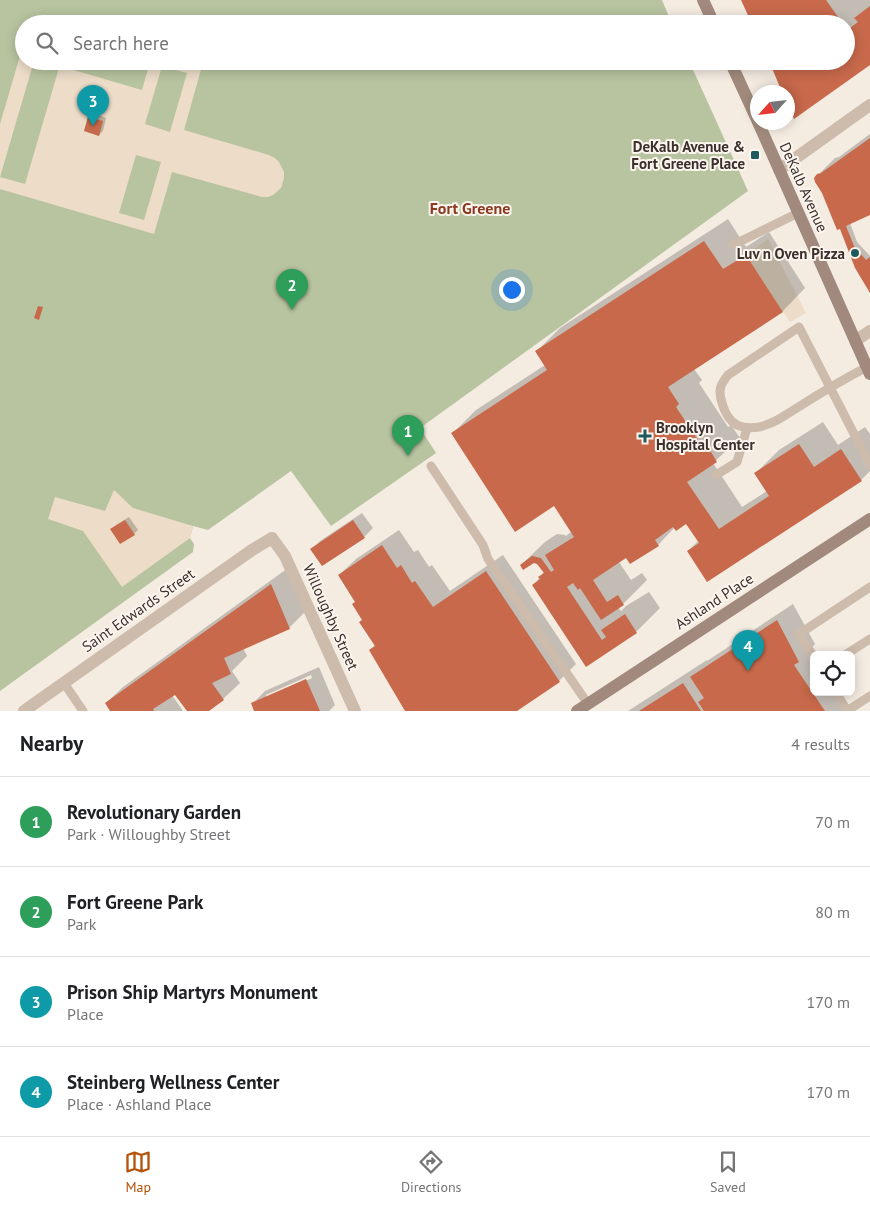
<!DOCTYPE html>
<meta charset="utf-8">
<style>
body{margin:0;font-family:"PT Sans",sans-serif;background:#f2f2f2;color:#202124}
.controls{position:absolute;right:15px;bottom:15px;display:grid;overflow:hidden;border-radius:8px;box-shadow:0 2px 12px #0003}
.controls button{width:45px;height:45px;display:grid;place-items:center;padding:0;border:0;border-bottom:1px solid #e0e0e0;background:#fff;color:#202124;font:25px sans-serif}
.compass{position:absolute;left:750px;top:85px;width:45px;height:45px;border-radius:50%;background:#fff;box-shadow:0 2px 12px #0003;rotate:243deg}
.you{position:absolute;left:511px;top:289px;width:18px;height:18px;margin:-12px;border:4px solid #fff;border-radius:50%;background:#1a73e8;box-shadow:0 0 0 8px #1a73e833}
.badge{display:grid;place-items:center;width:32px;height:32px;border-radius:50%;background:#b45309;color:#fff;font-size:16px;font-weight:700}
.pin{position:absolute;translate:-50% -41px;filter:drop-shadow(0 1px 2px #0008)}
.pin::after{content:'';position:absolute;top:26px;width:18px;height:15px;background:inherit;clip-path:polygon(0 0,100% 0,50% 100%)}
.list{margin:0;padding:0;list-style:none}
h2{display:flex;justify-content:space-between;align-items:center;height:65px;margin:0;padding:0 20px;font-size:21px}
h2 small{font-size:16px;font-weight:400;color:#757577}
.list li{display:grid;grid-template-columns:32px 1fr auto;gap:15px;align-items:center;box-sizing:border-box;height:90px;padding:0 20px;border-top:1px solid #e0e0e0}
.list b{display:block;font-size:19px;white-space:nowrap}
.list p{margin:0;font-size:16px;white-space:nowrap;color:#757577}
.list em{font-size:16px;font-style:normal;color:#757577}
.icon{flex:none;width:28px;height:28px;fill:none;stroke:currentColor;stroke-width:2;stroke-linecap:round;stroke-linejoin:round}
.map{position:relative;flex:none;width:870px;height:711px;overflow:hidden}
.search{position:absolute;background:#fff;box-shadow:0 2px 12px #0003;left:15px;right:15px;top:15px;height:55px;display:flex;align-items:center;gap:12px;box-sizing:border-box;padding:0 18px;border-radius:28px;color:#757577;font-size:19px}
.sheet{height:425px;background:#fff}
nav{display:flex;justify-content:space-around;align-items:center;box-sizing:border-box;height:70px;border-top:1px solid #e0e0e0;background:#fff;font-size:14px;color:#757577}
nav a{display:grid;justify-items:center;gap:2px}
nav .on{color:#b45309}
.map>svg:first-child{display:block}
.green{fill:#b8c4a0}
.plaza{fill:#ecdcc8;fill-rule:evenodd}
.shadow{fill:#0003;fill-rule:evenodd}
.building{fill:#c8694b}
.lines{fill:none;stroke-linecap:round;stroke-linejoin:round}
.lane{stroke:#cdbbac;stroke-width:9}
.street{stroke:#cdbbac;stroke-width:12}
.secondary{stroke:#a18a7d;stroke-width:12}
.poi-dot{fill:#1f5a5e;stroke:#fbf5ee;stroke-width:2}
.labels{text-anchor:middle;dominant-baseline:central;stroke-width:4;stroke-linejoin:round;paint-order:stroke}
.poi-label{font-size:15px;font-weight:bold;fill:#3b302b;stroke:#fbf5ee;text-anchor:end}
.street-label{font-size:15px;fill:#3b302b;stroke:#fbf5ee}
.neighbourhood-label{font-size:16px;font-weight:bold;fill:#8c3b22;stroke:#fbf5ee}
</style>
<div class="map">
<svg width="870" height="711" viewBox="0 0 870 711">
<rect width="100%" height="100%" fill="#f4ebe1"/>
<path class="green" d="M0,0H662L672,24H24V61H689L748,191L420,428L436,453L331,526L291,471L208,530L193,526L190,538L194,544L193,552L0,691Z"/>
<path class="plaza" d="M24,42V61H34L0,177L25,184L61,61H72L70,69L142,90L150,62L148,61H185L202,66L184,130L269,155L275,158L279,162L284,172V178L281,188L273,195L268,197H262L172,172L154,234L0,189V124ZM162,66L187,73L170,132L145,124ZM88,117L103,121L99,136L84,131ZM136,155L161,162L144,220L119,213Z
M768,239L806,313L790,322L746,255Z
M114,490L133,508L193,526L190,538L122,587L83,531L48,519L55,497L105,511Z"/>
<path class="shadow" d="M743,0H870V63L795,117L788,101V92H784L770,61H846V24H753Z
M93,113L106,118L103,131L99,135L89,117Z
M870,134V214L850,223L857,242L870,256V291L816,177L835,158L839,157Z
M728,219L746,247L769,232L805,288L782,312L694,369L702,380L699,383L728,427L731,425L740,438L713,463L742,507L767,491L756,473L779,450L823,422L838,445L865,427L870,434V471L861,480L688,551L699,540L687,522L675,527L658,545L626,557L619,562L631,580L642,573L647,580L623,604L618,607L621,611L626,606L649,592L660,608L636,632L586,665L534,585L544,572L538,563L533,561L521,565L545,542L557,534L565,535L566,536L572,531L555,505L453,433L476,410L545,365L537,351L560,328Z
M362,513L373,528L364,537L323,565L312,549L320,541Z
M129,517L138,530L134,534L112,529L116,525Z
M399,530L414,552L418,550L429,567L432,565L450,591L503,555L576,664L559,681L514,711H407L370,650L376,644L364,619L357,601L339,575L356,559Z
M288,568L306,611L289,628L243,648L247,656L232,671L240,683L223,699L207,711H188L175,693L172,695L183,711H112L106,703L123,687Z
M793,604L815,644L811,649L814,655V692H840L853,711H628L707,660V661Z
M319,667L335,705L329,711H256L252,704L265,691ZM311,675L312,678L266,698V695Z"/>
<path class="building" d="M741,0H826L843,24H752Z
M870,6V65L794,119L788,104V92H782L769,61H846V31L858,22L854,18Z
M88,117L103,121L99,136L84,131Z
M870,138V215L846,226L854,246L866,260L870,257V293L855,268L840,229L837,230L822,193L815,182L814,178L817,174L821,173Z
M704,241L723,269L746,255L783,312L668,387L679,404L676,407L704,449L708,447L717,462L687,482L719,529L769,496L754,473L799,444L814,467L841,449L862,481L707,582L687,551L699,543L686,524L676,531L673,527L655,540L659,546L630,564L626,558L593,580L607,602L618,595L624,605L601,620L580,588L578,590L573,583L567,587L602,640L606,637L601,630L625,614L637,633L586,667L532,585L540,579L538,577L544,573L537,564L534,563L523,570L520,565L532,556L541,558L551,572L554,570L545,555L574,537L554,506L515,532L451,433L547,370L535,351Z
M38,306L43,307L39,320L34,318Z
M125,520L135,535L120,544L110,529Z
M353,520L365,538L322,566L310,549Z
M382,545L397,568L401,565L412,583L415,581L433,607L486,571L560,682L517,711H405L369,650L375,646L359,622L362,620L352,604L355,602L338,575Z
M271,584L290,629L224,658L231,674L212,683L224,700L209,711H187L175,695L153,709L154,711H110L105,703Z
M777,620L799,662L794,665L825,711H704L698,702L704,698L690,677Z
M306,679L320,711H254L251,703Z
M683,683L701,711H639Z"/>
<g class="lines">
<path class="lane" d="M733,245L798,213
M867,367C844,379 822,392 800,406C787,414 774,424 759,427C752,428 743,428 737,425C729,421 724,410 722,403C718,390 720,385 728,375L799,327L870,465
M431,466L483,545L488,559L588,704
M716,475L737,462L747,428
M845,655L870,639
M814,657L799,634L870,587
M64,683L83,711
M836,692L847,711L870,696"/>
<path class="street" d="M779,170L870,105
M855,341L870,331
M24,711L252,550L272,538L285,556L355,711"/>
<path class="secondary" d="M703,0L714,24
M730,61L758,122
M758,122L870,374
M577,711L870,519"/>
</g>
<g class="poi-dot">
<rect x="750" y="150" width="10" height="10" rx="2.5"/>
<circle cx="855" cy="253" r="5"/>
<path d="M642.5 428.5h5v5h5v5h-5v5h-5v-5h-5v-5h5z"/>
</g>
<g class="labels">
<g class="poi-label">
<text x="745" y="146">DeKalb Avenue &amp;<tspan x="745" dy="17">Fort Greene Place</tspan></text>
<text x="845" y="253">Luv n Oven Pizza</text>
<text x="656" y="427" text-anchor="start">Brooklyn<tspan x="656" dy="17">Hospital Center</tspan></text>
</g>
<g class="street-label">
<text transform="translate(804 187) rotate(66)">DeKalb Avenue</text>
<text transform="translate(714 601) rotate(-33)">Ashland Place</text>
<text transform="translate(138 610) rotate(-35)">Saint Edwards Street</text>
<text transform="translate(331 617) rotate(66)">Willoughby Street</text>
</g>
<g class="neighbourhood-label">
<text x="470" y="208">Fort Greene</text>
</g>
</g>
</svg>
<div class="controls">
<button><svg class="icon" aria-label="locate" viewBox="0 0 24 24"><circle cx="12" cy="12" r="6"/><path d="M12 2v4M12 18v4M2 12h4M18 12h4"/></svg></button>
</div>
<svg class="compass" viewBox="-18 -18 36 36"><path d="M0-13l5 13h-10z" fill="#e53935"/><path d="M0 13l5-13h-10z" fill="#757577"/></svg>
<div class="you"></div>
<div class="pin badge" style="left:408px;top:456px;background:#2e9e5b">1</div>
<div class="pin badge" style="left:292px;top:310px;background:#2e9e5b">2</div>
<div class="pin badge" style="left:93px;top:126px;background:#0f9aa8">3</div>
<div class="pin badge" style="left:748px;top:671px;background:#0f9aa8">4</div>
<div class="search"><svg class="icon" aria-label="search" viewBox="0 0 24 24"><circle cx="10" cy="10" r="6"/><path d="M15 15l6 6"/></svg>Search here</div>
</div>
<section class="sheet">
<h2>Nearby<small>4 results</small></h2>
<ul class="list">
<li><span class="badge" style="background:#2e9e5b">1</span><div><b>Revolutionary Garden</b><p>Park · Willoughby Street</p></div><em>70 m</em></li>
<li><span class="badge" style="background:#2e9e5b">2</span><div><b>Fort Greene Park</b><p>Park</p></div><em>80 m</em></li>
<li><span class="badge" style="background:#0f9aa8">3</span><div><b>Prison Ship Martyrs Monument</b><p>Place</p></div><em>170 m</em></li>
<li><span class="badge" style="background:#0f9aa8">4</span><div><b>Steinberg Wellness Center</b><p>Place · Ashland Place</p></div><em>170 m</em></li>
</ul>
</section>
<nav>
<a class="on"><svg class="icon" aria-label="map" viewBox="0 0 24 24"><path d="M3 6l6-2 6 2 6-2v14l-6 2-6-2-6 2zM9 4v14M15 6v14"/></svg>Map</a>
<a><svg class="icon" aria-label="directions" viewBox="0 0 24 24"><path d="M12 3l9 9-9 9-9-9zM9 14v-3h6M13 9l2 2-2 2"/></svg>Directions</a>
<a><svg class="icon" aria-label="saved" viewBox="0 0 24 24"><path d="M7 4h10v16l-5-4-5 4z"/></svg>Saved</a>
</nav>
